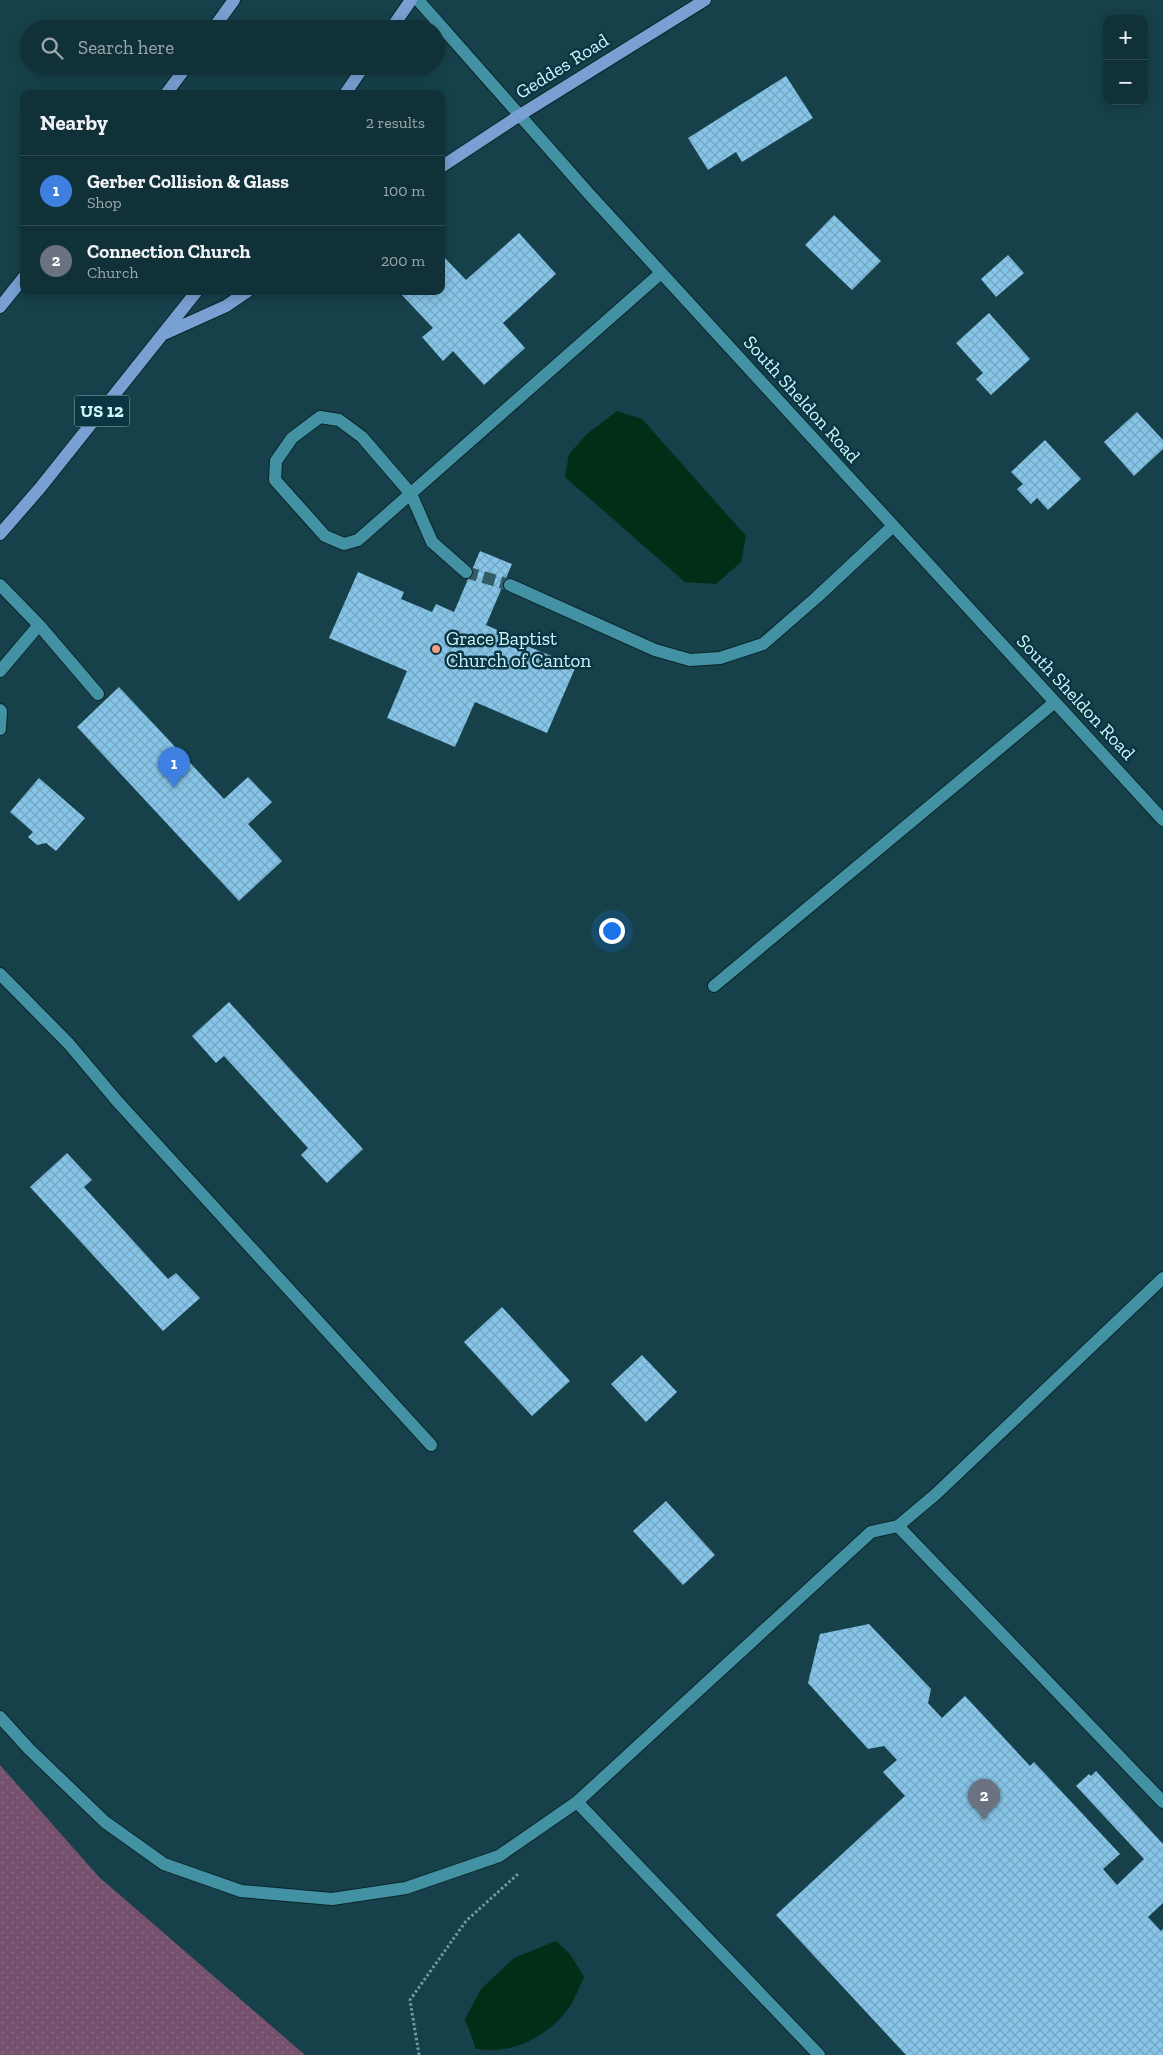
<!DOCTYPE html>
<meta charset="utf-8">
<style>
body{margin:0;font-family:"Zilla Slab",serif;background:#1e3d43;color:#f1f3f6}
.controls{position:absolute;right:15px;top:15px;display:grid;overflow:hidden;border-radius:10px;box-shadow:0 2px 12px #0003}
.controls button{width:45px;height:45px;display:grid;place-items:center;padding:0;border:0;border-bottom:1px solid #304c53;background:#103138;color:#f1f3f6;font:25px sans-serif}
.you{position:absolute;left:611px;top:930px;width:18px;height:18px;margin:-12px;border:4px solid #fff;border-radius:50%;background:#1a73e8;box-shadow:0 0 0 8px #1a73e833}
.badge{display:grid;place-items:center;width:32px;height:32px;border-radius:50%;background:#f49e88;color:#fff;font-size:16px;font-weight:700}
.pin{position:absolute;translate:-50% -41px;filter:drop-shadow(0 1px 2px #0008)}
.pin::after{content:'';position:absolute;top:26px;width:18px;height:15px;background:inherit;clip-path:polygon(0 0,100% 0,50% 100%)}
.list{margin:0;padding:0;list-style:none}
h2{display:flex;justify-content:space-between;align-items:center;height:65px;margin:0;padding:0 20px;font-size:21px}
h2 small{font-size:16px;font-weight:400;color:#9ca9ae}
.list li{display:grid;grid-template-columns:32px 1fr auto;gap:15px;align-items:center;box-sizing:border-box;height:70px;padding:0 20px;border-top:1px solid #304c53}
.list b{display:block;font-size:19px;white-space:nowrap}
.list p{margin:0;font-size:16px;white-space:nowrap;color:#9ca9ae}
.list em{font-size:16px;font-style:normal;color:#9ca9ae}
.icon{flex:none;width:28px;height:28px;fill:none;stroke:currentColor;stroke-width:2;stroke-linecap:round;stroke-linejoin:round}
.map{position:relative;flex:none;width:1163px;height:2055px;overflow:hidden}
.search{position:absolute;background:#103138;box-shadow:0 2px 12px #0003;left:20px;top:20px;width:425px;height:55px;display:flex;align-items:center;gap:12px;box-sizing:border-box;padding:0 18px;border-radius:28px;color:#9ca9ae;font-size:19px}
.panel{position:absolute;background:#103138;box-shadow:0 2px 12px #0003;left:20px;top:90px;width:425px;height:205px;border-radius:10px}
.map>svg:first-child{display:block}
.grass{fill:url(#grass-dots)}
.water{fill:#002e16}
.building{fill:url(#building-cross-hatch)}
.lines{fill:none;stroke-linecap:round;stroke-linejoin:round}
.minor-tunnel{stroke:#325c65;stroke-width:12;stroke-dasharray:12 6;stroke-linecap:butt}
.minor-casing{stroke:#0c252b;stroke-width:14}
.major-casing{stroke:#0c252b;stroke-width:14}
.path{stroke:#729aa4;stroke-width:3;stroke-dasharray:2.5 2.5;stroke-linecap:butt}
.minor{stroke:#4392a4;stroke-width:12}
.major{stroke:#78a0d2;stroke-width:12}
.poi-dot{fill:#f49e88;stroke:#093640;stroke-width:2}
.labels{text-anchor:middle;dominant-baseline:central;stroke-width:5;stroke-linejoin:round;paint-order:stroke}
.shield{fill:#093640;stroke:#94bcc6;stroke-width:1}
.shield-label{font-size:18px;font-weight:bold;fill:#cff5ff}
.street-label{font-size:19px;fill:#cff5ff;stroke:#093640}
.poi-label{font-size:19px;fill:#cff5ff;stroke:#093640;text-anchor:start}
</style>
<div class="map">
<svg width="1163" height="2055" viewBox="0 0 1163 2055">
<defs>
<pattern id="grass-dots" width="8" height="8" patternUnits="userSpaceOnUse" patternTransform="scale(1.25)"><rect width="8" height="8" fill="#76516e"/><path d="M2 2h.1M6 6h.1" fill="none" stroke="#886b84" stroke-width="1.8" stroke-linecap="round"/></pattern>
<pattern id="building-cross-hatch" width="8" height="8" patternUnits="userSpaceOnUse" patternTransform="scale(1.25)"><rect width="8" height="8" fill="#86c4e8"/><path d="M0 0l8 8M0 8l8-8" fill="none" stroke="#74a6c1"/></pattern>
</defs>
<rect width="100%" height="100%" fill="#16414a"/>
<path class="grass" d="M0,1765L99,1877L305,2055H0Z"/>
<path class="water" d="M617,411L642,419L746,536L741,562L716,584L685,582L565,477L569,454L587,434Z
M556,1941L570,1954L584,1977C579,1987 575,2000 568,2009C547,2037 512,2055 476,2049L465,2019L481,1989L514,1958Z"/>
<path class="building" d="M786,76L813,118L742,162L736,152L708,170L688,138Z
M834,215L881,261L852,290L805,245Z
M519,233L556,274L503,323L525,348L484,385L453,351L443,361L422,337L433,328L401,294L404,291H441V257L443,256L466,280Z
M1008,255L1024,273L996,297L981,279Z
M989,313L1030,359L991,395L976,379L983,373L956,343Z
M1137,412L1163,440V449L1134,476L1104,442Z
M1045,440L1081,479L1048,510L1037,498L1031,504L1017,489L1023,484L1011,472Z
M480,551L512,564L486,625L504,633L500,642L524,652L527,646L576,666L547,733L475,702L455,747L387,718L407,671L329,638L358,572L404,592L401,599L432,612L436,604L454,612Z
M119,687L224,799L248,777L272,802L248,824L282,861L239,901L77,727Z
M39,778L85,818L56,851L46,843L37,845L28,837L33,832L10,812Z
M229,1002L363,1149L327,1183L301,1155L308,1148L224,1056L216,1063L192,1036Z
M67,1153L92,1180L84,1187L168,1279L176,1273L200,1298L163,1331L30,1187Z
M502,1307L570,1381L532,1416L464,1342Z
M642,1355L677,1392L646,1422L611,1384Z
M666,1501L715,1555L683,1585L633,1531Z
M869,1624L931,1689L928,1703L942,1718L965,1696L1030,1766L1034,1762L1120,1854L1103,1869L1117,1885L1144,1859L1076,1786L1089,1774L1091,1776L1096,1771L1163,1844V1903L1148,1917L1161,1931L1163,1929V2055H906L776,1915L905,1796L883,1772L897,1760L884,1746L868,1749L808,1683L820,1634Z"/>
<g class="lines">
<path class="minor-tunnel" d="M466,572L510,585"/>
<g class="minor-casing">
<path id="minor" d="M418,0L590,195L1163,820
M466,572L432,542L411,494L362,437L339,420L320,417L292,438L276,461L275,480L325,536L344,544L358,540L661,273
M0,585L39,625L98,694
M510,585L655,650L690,660L720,658L763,644L817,597L893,526
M0,671L39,625
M0,710L1,711L0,729
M0,974L69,1044L117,1101L431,1445
M714,986L1055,702
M898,1526L1163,1802
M0,1717L29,1749L105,1822L164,1864L241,1891L332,1899L406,1888L499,1856L577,1802L871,1532L898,1526L936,1494L1163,1278
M577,1802L819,2055"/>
</g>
<g class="major-casing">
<path id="major" d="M213,29L234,0
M391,29L411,0
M166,94L187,66
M345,94L364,66
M441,167L520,115L705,0
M0,307L24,277
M166,333L226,306L248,291
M0,534L40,488L197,291"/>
</g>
<path class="path" d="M419,2055L410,2000L466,1921L519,1873"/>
<use href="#minor" class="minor"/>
<use href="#major" class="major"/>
</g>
<circle class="poi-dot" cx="436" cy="649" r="5"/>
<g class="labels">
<rect class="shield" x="74.5" y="395.5" width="55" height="31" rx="4"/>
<g class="shield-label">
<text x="102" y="411">US 12</text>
</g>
<g class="street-label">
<text transform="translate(562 66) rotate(-32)">Geddes Road</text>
<text transform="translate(802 399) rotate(48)">South Sheldon Road</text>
<text transform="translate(1076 697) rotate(47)">South Sheldon Road</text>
</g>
<g class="poi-label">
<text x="446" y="638">Grace Baptist<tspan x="446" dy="22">Church of Canton</tspan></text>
</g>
</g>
</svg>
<div class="controls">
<button>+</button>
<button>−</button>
</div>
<div class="you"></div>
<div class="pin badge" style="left:174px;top:788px;background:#3f7fe0">1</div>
<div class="pin badge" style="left:984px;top:1820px;background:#6b7280">2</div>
<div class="search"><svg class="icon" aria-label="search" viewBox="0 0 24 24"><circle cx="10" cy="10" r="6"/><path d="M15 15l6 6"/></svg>Search here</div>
<section class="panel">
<h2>Nearby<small>2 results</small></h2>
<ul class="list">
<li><span class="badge" style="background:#3f7fe0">1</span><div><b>Gerber Collision &amp; Glass</b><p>Shop</p></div><em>100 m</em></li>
<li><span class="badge" style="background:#6b7280">2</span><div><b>Connection Church</b><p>Church</p></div><em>200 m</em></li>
</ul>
</section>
</div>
